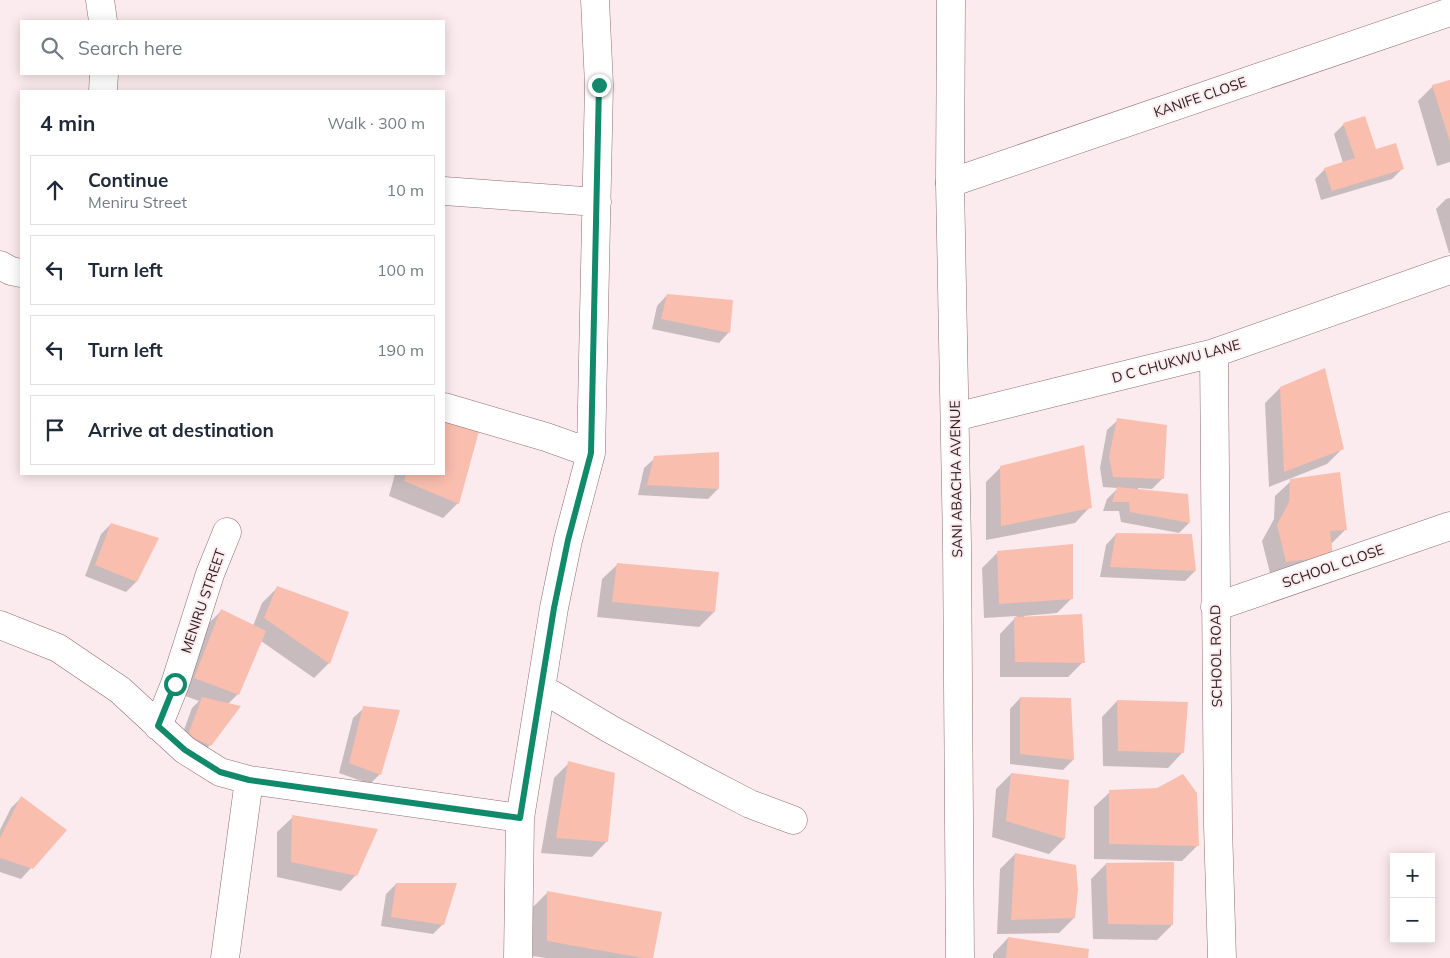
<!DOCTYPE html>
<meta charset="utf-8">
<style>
body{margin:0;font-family:Mulish,sans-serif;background:#f2f2f3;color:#1f2937}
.controls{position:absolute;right:15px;bottom:15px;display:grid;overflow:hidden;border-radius:0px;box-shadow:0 2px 12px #0003}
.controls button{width:45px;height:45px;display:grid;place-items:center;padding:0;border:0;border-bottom:1px solid #e0e1e3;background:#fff;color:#1f2937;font:25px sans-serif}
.stop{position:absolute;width:15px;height:15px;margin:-11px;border:4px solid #11896b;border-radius:50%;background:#fff}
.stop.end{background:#11896b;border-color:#fff;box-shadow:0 1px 5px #0008}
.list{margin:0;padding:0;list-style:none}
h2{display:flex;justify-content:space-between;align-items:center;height:65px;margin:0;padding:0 20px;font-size:21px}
h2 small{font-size:16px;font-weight:400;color:#747a83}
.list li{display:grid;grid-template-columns:32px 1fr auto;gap:15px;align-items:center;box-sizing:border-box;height:70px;margin:0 10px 10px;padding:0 10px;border:1px solid #e0e1e3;border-radius:0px}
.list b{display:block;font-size:19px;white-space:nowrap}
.list p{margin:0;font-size:16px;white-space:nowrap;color:#747a83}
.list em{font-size:16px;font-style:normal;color:#747a83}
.icon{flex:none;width:28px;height:28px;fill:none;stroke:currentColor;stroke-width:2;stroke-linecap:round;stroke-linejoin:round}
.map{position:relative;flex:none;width:1450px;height:958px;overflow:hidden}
.search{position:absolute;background:#fff;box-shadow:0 2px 12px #0003;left:20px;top:20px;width:425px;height:55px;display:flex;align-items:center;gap:12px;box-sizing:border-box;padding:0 18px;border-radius:0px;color:#747a83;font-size:19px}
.panel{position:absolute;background:#fff;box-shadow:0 2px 12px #0003;left:20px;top:90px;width:425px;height:385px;border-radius:0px}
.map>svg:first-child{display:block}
.shadow{fill:#0003}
.building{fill:#f9bead}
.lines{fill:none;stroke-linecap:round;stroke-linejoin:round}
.street-casing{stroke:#906d75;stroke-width:29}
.secondary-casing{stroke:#906d75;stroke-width:29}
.street{stroke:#fff;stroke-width:28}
.secondary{stroke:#fff;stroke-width:28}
.route{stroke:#11896b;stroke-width:6}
.labels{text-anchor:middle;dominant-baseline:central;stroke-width:4;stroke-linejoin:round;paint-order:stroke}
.street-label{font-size:14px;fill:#291b1e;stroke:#fbeaee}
</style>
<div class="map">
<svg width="1450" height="958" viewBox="0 0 1450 958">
<rect width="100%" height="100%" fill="#fbeaee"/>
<path class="shadow" d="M1450,81V162L1437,166L1418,101L1433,86Z
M1344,124L1375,151L1402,169L1392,179L1321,200L1315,179L1325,169L1343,163L1334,134Z
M1450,198V253H1449L1436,209L1446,199Z
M667,295L729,332L719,343L652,329L657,306Z
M1280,388L1342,449L1327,464L1269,487L1265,403Z
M1118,420L1163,478L1152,489L1138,488V490L1189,523L1179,533L1121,522L1119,511H1103L1107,499L1118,488L1103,487L1100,468L1107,430Z
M444,422L477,431L458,503L443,518L389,496L395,474H444Z
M655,458L718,489L708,499L638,495L644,468Z
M1001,467L1090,507L1075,523L986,540V482Z
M1291,481L1345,530L1330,545L1332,556L1271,577L1262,541L1274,519L1275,496Z
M111,524L157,539L136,582L126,592L85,576L101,534Z
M1116,534L1191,535L1195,571L1185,581L1100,577L1106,545Z
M997,553L1072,598L1057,613L1024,616V618L1083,662L1068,677H1000V634L1017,616L984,618L982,568Z
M618,564L714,612L699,627L597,617L602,579Z
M277,588L329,663L314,678L261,641L238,694L228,704L210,745L200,755L178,746L192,708L199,701L180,694L206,626L221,611L253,626L262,603Z
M1020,698L1069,700L1073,760L1063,770L1010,764V709Z
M1117,701L1183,752L1168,768L1103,766L1102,717Z
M364,708L380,774L370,784L339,773L353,718Z
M569,763L607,841L592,857L541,853L554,778Z
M1011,774L1068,782L1064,839L1049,854L992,837L996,789Z
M1110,792L1198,845L1182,861L1094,859V807Z
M21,798L65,830L21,879L0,872V830L11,808Z
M293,817L356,875L341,891L277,877V832Z
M1015,854L1074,918L1059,933L997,934L1000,869Z
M1106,864L1172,925L1157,940L1093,939L1091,879Z
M396,884L443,924L433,934L381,926L386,894Z
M547,893L652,958H546L533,956L532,908Z
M1008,938L1087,958H993V954Z"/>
<path class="building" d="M1450,80V142L1432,85Z
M1365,116L1376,149L1396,143L1404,169L1332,191L1324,168L1355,158L1343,123Z
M667,294L733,300L730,333L661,319Z
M1325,368L1344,449L1284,472L1280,387Z
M1117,418L1167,425L1164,479L1113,477L1109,457Z
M444,420L479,431L459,504L404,481L406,474H444Z
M1084,445L1092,508L1001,526L1000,466Z
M719,452V489L647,485L654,456Z
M1340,472L1347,530L1330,531L1333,556L1286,562L1277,525L1289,502L1290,479Z
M1117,487L1188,494L1190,523L1130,512L1129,502H1112Z
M111,523L159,538L137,582L95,565Z
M1116,533L1192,534L1196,571L1110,567Z
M1073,544V599L999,604L997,551Z
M617,563L719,572L715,612L612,602Z
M277,586L349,612L330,664L264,618Z
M221,609L266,631L239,695L194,678Z
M1082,614L1085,663L1015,662L1014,617Z
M202,697L241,706L211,746L188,735Z
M1020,697L1071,698L1074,760L1020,754Z
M1117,700L1188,702L1184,753L1118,751Z
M363,706L400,710L381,775L349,763Z
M568,761L615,773L608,842L556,838Z
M1011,773L1069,780L1065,839L1006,821Z
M1183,774L1197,793L1199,846L1109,844V790L1157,788Z
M21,796L67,830L33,869L0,858V838Z
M292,815L378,829L357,876L291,862Z
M1015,853L1076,865L1078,890L1075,918L1011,920Z
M1174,862L1173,925L1108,924L1106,863Z
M396,883H457L444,925L391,917Z
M547,891L662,912L653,958H643L547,941Z
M1008,937L1089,949L1088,958H1006Z"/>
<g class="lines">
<g class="street-casing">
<path id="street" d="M100,0L103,21
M103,91L104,74
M950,183L1450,12
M444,191L597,202
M0,265L11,271L21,273
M1214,353L1218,826L1222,958
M444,407L546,437L591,453
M955,417L1214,353L1450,270
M1215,607L1450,526
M0,625L58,648L120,690L185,750L220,772L249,780L520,818
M541,688L610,729L698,777L750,804L793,820
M158,726L175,684L210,574L227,532
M225,958L249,780
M518,958L520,818L554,608L568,540L591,453L599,85L595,0"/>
</g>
<g class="secondary-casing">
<path id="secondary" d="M951,0L950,183L957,544L960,958"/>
</g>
<use href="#street" class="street"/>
<use href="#secondary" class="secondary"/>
</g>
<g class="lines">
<path class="route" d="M175,684L158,726L185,750L220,772L249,780L520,818L554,608L568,540L591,453L599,85"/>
</g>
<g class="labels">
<g class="street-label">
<text transform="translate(1200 97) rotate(-19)">KANIFE CLOSE</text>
<text transform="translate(1176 361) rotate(-15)">D C CHUKWU LANE</text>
<text transform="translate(956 479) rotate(-91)">SANI ABACHA AVENUE</text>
<text transform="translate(1333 566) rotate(-19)">SCHOOL CLOSE</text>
<text transform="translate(203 601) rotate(-71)">MENIRU STREET</text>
<text transform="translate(1216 656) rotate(-91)">SCHOOL ROAD</text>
</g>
</g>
</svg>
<div class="controls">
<button>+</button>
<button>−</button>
</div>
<div class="stop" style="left:175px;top:684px"></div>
<div class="stop end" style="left:599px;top:85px"></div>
<div class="search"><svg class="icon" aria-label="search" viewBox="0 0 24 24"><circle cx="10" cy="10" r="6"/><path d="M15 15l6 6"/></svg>Search here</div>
<section class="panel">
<h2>4 min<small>Walk · 300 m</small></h2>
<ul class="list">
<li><svg class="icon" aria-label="ahead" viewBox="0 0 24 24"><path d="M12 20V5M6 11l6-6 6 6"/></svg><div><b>Continue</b><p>Meniru Street</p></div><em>10 m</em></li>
<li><svg class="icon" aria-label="left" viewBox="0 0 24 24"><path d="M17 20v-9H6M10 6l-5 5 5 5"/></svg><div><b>Turn left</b></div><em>100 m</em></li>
<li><svg class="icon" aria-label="left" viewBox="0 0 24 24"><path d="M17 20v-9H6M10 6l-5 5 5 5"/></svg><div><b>Turn left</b></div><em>190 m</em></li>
<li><svg class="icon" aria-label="arrive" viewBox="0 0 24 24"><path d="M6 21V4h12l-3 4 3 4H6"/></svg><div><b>Arrive at destination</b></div></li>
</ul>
</section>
</div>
